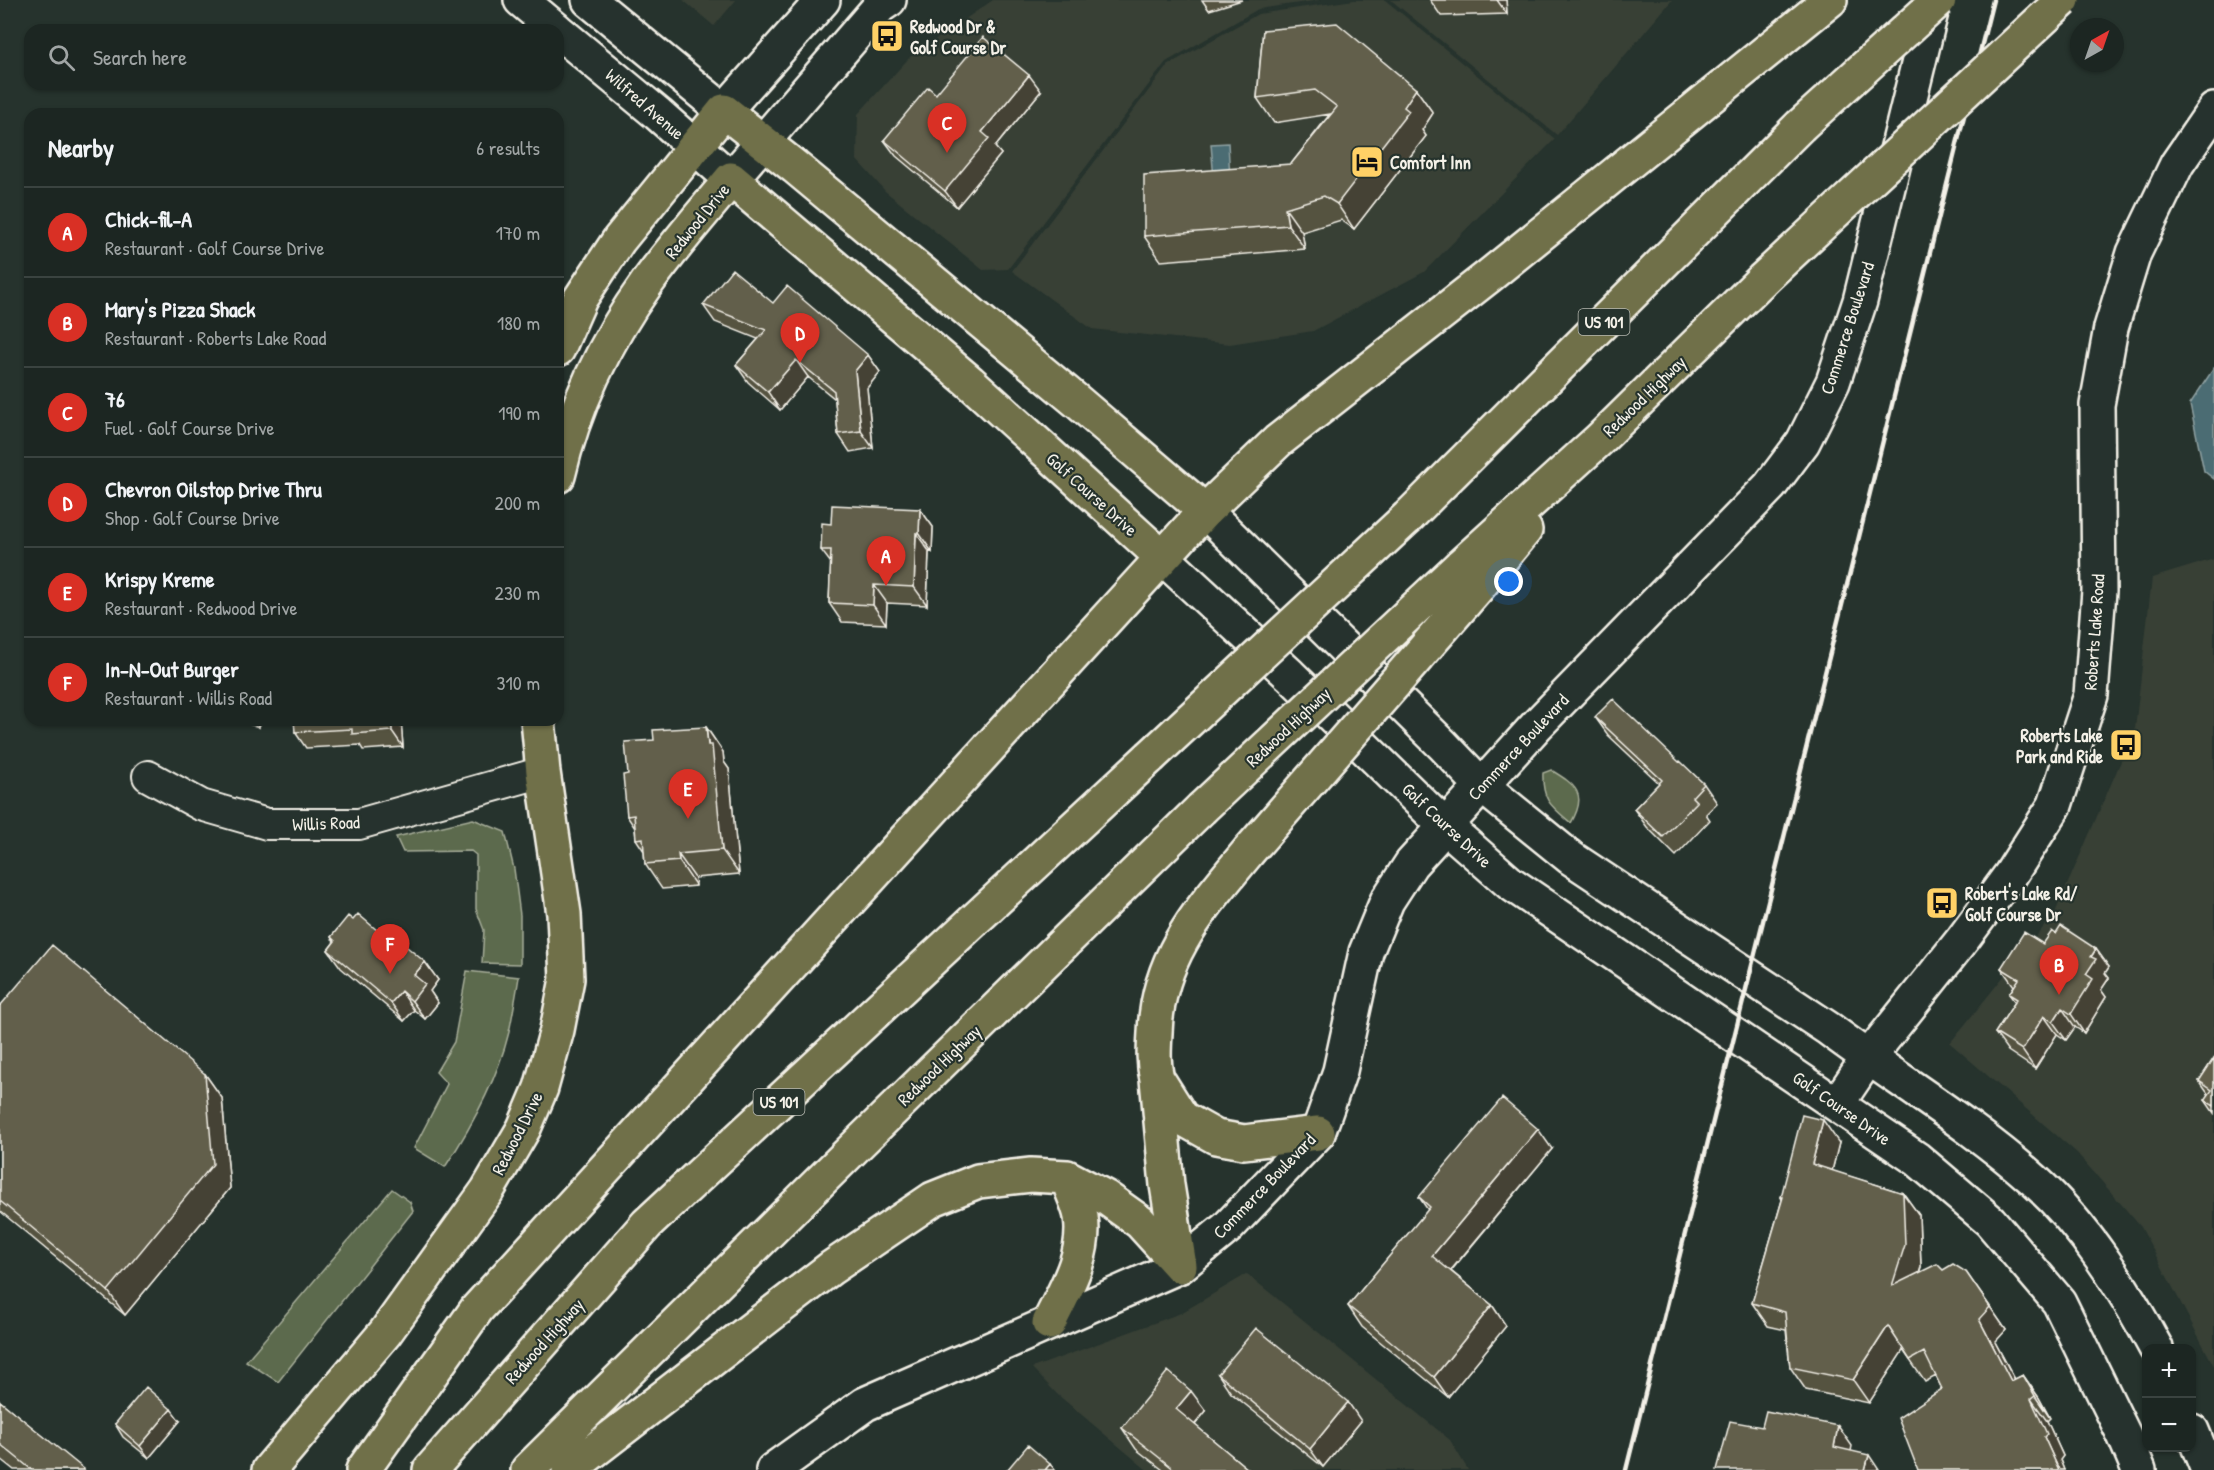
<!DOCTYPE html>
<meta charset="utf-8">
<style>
body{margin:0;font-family:"Patrick Hand",sans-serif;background:#29322f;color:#f1f3f6}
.controls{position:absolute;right:18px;bottom:18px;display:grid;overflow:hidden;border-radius:12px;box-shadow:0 2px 4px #0004}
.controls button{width:54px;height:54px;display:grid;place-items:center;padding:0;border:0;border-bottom:2px solid #3a4340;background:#1c2622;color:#f1f3f6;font:30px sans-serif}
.compass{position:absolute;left:2070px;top:18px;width:54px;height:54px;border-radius:50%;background:#1c2622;box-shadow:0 2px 4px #0004;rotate:40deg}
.you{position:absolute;left:1509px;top:582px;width:21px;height:21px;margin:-15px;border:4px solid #fff;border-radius:50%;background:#1a73e8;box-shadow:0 0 0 9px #1a73e833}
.badge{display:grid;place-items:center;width:39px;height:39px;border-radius:50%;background:#d93025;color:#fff;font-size:20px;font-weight:700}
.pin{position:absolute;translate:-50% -50px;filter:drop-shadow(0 2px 3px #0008)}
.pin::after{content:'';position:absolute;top:32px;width:21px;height:18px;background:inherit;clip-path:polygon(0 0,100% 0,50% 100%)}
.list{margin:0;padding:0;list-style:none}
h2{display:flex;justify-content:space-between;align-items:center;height:78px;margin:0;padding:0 24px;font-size:26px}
h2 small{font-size:20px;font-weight:400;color:#a0a5a5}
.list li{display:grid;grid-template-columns:39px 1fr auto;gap:18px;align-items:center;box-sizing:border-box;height:90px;padding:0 24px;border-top:2px solid #3a4340}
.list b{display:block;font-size:22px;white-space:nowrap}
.list p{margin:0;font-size:20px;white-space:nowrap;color:#a0a5a5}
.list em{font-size:20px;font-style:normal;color:#a0a5a5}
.icon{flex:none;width:33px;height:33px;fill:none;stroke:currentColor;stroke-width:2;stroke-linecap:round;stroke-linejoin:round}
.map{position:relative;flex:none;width:2214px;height:1470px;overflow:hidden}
.search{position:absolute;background:#1c2622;box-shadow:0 2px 4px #0004;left:24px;top:24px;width:540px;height:66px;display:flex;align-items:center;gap:15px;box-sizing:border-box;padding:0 21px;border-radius:18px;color:#a0a5a5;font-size:22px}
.panel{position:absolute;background:#1c2622;box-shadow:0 2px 4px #0004;left:24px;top:108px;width:540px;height:618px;border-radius:18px}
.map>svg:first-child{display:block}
.built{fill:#384036}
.green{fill:#5b6b4d;stroke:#a8ae9a;stroke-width:1.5}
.water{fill:#4c6c73;stroke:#8fa1a2;stroke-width:1.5}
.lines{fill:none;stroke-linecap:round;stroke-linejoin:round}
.street-casing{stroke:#f4f1e8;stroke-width:34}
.secondary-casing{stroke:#f4f1e8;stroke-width:38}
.primary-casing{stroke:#f4f1e8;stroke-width:38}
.highway-casing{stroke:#f4f1e8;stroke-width:38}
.street{stroke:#26332d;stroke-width:30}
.secondary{stroke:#26332d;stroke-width:33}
.primary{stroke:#70704a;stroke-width:33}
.highway{stroke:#70704a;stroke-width:33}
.rail{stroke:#f4f1e8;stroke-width:4.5}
.highway-bridge-casing{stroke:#f4f1e8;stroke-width:38;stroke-linecap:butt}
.highway-bridge{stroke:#70704a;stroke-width:33}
.wall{fill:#545241;stroke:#f4f1e8;stroke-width:1.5}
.shaded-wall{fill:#454235;stroke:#f4f1e8;stroke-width:1.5}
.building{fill:#625f4c;stroke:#f4f1e8;stroke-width:1.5}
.labels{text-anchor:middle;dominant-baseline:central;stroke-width:4.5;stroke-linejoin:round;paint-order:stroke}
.shield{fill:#26332d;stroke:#b6b8b0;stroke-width:1.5}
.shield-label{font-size:16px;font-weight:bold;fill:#f4f1e8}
.poi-label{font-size:18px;font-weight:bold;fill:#f4f1e8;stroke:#26332d;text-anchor:start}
.street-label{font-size:18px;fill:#f4f1e8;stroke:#26332d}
</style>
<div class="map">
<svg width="2214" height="1470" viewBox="0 0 2214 1470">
<rect width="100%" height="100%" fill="#26332d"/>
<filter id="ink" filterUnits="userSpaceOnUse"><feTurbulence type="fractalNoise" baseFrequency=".0167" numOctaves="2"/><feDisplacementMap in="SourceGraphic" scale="12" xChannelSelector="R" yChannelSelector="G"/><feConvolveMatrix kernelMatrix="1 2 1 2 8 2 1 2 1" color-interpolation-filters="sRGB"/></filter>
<g filter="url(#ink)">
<path class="built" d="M683,0H736L714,26Z
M993,0H1320L1258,9L1166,62L1008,269L983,270L885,191L857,160L858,114L910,57Z
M1354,0H1385L1555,139L1424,272L1313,331L1230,344L1092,329L1012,271L1168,65L1258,14Z
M1391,0H1672L1557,135Z
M2214,559V1366L2141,1227L2077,1153L1950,1043L2055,913L2135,729L2152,578Z
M1247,1274L1450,1440L1468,1470H1147L1057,1394L1032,1368L1181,1313Z"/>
<path class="green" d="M1551,770C1576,785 1588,794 1571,823C1551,806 1542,801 1543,773Z
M473,819L505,832L514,869L520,915V964L482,963L484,930L476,909V855L471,851L403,852L396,837Z
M467,971L519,977C516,995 513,1014 509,1032C497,1081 472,1126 445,1167L414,1148L447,1084L436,1072L454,1042Z
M392,1189L410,1202L413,1211L278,1382L246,1361Z"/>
<path class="water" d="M1228,143L1230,178L1214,179L1211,144Z
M2214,368V479L2204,471L2190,404Z"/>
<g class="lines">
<g class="street-casing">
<path id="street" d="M148,776L201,805L267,824H359L543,772"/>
</g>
<g class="secondary-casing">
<path id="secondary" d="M521,0L557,30
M589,0L724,111L823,0
M558,31L658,114L731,179L880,6L889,0
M1205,511L1443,745L1481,785L1571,858L1829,1029C1897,1080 1970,1123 2034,1180C2086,1227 2123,1287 2156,1348
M1162,557L1290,675L1445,826L1510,883L1917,1159L1990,1221L2059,1302L2124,1435L2139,1470
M1837,1104L1868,1058L1963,939L2011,874L2055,805L2091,695L2099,591L2097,405L2111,328L2134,253L2177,164L2214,110
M2192,1431L2208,1470
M773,1470L865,1404L1180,1266L1228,1227L1318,1133L1340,1071L1366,952L1387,901L1411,864L1537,725L1770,486L1803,442L1833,382L1860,301L1934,0"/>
</g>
<g class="primary-casing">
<path id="primary" d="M558,349L580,299L619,240L724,111L795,167L1079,403L1205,511
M558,476C574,407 606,340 647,283C673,247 703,213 731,179L970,382L1162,557
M269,1470L385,1333L487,1191L524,1128L541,1088L557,1030L567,979L564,914L543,772L538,720"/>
</g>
<g class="highway-casing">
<path id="highway" d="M1408,517L1800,126
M1460,566L1600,439L1762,280
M1479,586L1525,530
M1160,1083L1182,1118L1216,1137L1244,1142L1318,1133
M1180,1266L1167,1185L1157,1079C1153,1063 1154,1049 1155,1033C1157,956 1202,908 1248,852
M1049,1323C1065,1290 1087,1255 1081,1217C1079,1204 1071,1190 1067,1177
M363,1470L477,1309L1205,511L1278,441L1489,276L1830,0
M430,1470L647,1224L1150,757
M528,1470L859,1143L1201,809
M569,1470L831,1268L933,1199L978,1181L1031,1175L1067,1177L1105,1197L1140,1222L1180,1266"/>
</g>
<use href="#street" class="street"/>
<use href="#secondary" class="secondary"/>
<use href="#primary" class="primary"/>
<use href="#highway" class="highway"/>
<path class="rail" d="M1626,1470L1993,0"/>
<g class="highway-bridge-casing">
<path id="highway-bridge" d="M1800,126L1939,0
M1762,280L2063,0
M1150,757L1408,517
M1201,809L1460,566
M1248,852L1479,586"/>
</g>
<use href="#highway-bridge" class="highway-bridge"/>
</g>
<path class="wall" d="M1202,0H1242L1209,10Z
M1430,0H1506L1507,14L1441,16Z
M1263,30L1416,89L1433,113L1422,130L1426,136L1354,229L1341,220L1302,232L1305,249L1161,261L1144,236L1291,164L1330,114L1274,123L1257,98Z
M1041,91L995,147L1001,154L957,207L896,156L884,140L936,94Z
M773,303L868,355L880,372L867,388L873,448L850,452L838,434L835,399L808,377L780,410L748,382L736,365L758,339L715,322L703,305Z
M920,509L933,527L932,552L929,551L927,605L887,603L886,624L842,622L829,603L831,563L821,550L831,524Z
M1595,717L1679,762L1704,784L1717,803L1706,814L1710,820L1676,856L1647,827L1634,809L1659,783L1608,735Z
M235,720H261L259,727Z
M401,720L403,747L363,750L360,745L306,748L295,732Z
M706,727L723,752L724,762L729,769L739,874L695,878L696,886L662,889L645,864L644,851L636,839L635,828L627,816L628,774L654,740Z
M353,920L385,937L425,962L438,980L430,991L438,1003L425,1019L414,1010L404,1021L341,968L328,950L334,942L331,937Z
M2056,934L2096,949L2109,967L2105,973L2109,978L2101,990L2106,997L2084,1033L2075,1027L2066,1040L2057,1034L2035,1069L2008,1051L1995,1033L2015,1002L2009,994L2014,986L2001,968L2043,944Z
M0,1006L205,1074L222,1098L230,1188L125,1315L0,1211Z
M2214,1058V1113L2205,1100L2209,1095L2199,1081Z
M1839,1143L1832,1171L1903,1193L1919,1215L1921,1267L1919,1273L1943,1270L1982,1295L2006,1330L1995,1342L2015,1379L2023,1375L2039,1398L2050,1418L2047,1421L2063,1456L2060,1460L2064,1470H1918L1942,1389L1936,1376L1925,1382L1903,1350L1869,1403L1806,1390L1790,1367L1786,1330L1768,1326L1752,1303L1782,1200L1781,1197Z
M1552,1149L1451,1271L1492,1305L1506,1326L1448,1397L1362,1327L1348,1306L1428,1210L1419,1197Z
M1218,1374L1361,1421L1323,1467L1231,1393Z
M0,1401L84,1470H14L0,1459Z
M1206,1411L1195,1425L1249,1470H1163L1136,1449L1122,1428Z
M180,1421L149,1458L123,1437L115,1424Z"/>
<path class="shaded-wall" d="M1497,0H1506L1507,14Z
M1029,75L1041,91L995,147L1001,154L957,207L945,191L982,132Z
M1416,89L1433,113L1422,130L1426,136L1354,229L1337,204Z
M1285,208L1302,232L1305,249L1288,225Z
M868,355L880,372L867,388L873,448L861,431L855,371Z
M796,360L808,377L780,410L768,392Z
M920,509L933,527L932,552L919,533Z
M916,533L929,551L927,605L914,587Z
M874,585L887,603L886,624L873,605Z
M254,720H261L259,727Z
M391,720H401L403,747L392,731Z
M706,727L723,752L724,762L729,769L739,874L722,850Z
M678,854L695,878L696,886L679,861Z
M2096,949L2109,967L2105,973L2109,978L2101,990L2106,997L2084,1033L2071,1014L2086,974L2091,957Z
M425,962L438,980L430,991L438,1003L425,1019L412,1001L414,975Z
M401,991L414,1010L404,1021L391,1003Z
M2062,1008L2075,1027L2066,1040L2053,1022Z
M2044,1016L2057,1034L2035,1069L2022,1050Z
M205,1074L222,1098L230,1188L125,1315L108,1291Z
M1823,1120L1839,1143L1828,1187L1812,1164Z
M1538,1129L1552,1149L1446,1276L1432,1256Z
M1903,1193L1919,1215L1921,1267L1908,1308L1892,1286Z
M1966,1272L2006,1330L1995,1342L2027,1403L2011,1381L1979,1319Z
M1492,1305L1506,1326L1448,1397L1434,1377Z
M1888,1326L1904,1349L1869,1403L1853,1380Z
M2023,1375L2039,1398L2050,1418L2035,1396Z
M1191,1391L1206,1411L1190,1430L1176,1409Z
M2031,1399L2047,1421L2063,1456L2060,1460L2064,1470H2059L2044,1437Z
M1348,1402L1361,1421L1323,1467L1310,1449Z
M171,1409L180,1421L149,1458L140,1446Z
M1838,1426L1852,1446L1848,1466L1834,1447Z
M1869,1455L1879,1470H1865Z
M1050,1464L1055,1470H1045Z"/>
<path class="building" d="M1337,23L1416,89L1404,107L1409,111L1337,204L1324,196L1285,208L1288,225L1144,236V175L1291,164L1337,107L1315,90L1257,98L1263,30Z
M983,37L1029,75L982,132L989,138L945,191L884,140L928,87L936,94Z
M732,269L773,303L787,286L868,355L855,371L861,431L838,434L834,391L796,360L768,392L736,365L766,330L703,305Z
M832,505L920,509L919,533H916L914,587L874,585L873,605L829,603L831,550H821L822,523L831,524Z
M1613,699L1679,762L1680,761L1704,784L1692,797L1697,802L1663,837L1634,809L1662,780L1595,717Z
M294,720H391L392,731L352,734V729L295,732Z
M706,727L708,745H712L722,850L678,854L679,861L645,864L643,838L636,839L634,815L627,816L623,775L628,774L625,742L654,740L653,730Z
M358,914L385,937L389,932L425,962L414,975L425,984L412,1001L401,991L391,1003L328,950L335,941L331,937L348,916L353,920Z
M2061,926L2096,949L2091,957L2096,959L2086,974L2093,979L2071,1014L2062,1008L2053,1022L2044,1016L2022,1050L1995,1033L2017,999L2009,994L2019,979L2001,968L2024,932L2043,944L2052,931L2056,934Z
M52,945L205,1074L213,1164L108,1291L0,1201V1006Z
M2214,1058V1106L2205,1100L2212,1090L2199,1081Z
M1502,1098L1538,1129L1432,1256L1492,1305L1434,1377L1348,1306L1430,1207L1419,1197Z
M1802,1115L1823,1120L1812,1164L1903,1193L1905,1245L1892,1286L1937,1264L1943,1270L1953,1264L1966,1272L1990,1307L1979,1319L2011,1381L2023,1375L2035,1396L2031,1399L2047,1434L2044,1437L2059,1470H1918L1898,1418L1942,1389L1924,1352L1910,1360L1888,1326L1853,1380L1790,1367L1785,1312L1752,1303L1783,1197H1781Z
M1256,1328L1348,1402L1310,1449L1218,1374Z
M1168,1371L1191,1391L1176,1409L1249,1470H1175L1122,1428Z
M146,1387L171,1409L140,1446L115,1424Z
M0,1401L84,1469L83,1470H32L0,1444Z
M1766,1411L1838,1426L1834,1447L1869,1455L1865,1470H1717L1730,1421L1762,1427Z
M1028,1445L1050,1464L1045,1470H1007Z"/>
</g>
<defs>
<g id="bus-square" transform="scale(1.725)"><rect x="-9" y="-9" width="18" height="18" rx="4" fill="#ffd166" stroke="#26332d"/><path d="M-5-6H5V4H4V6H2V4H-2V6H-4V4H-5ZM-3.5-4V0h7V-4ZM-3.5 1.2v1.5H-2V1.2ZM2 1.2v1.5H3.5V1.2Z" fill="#111"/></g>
<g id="hotel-square" transform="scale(1.725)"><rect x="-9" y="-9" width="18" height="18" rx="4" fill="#ffd166" stroke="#26332d"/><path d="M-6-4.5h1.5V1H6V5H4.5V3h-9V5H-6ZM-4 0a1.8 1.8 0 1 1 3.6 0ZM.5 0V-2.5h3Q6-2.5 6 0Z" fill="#111"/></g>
</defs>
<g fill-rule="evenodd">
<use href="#bus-square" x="887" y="36"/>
<use href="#hotel-square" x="1367" y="162"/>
<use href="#bus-square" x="2126" y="745"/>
<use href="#bus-square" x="1942" y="903"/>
</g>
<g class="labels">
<g class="shield">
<rect x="1578.5" y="309" width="51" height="26" rx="4.5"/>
<rect x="753.5" y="1089" width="51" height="26" rx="4.5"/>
</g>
<g class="shield-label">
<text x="1604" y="322">US 101</text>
<text x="779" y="1102">US 101</text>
</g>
<g class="poi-label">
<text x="910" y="26">Redwood Dr &amp;<tspan x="910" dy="21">Golf Course Dr</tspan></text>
<text x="1390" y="162">Comfort Inn</text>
<text x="2103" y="735" text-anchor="end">Roberts Lake<tspan x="2103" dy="21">Park and Ride</tspan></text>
<text x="1965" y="893">Robert's Lake Rd/<tspan x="1965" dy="21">Golf Course Dr</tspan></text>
</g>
<g class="street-label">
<text transform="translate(645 104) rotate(41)">Wilfred Avenue</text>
<text transform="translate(697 221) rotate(-51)">Redwood Drive</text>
<text transform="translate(1847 328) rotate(-72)">Commerce Boulevard</text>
<text transform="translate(1644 396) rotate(-44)">Redwood Highway</text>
<text transform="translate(1092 494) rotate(42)">Golf Course Drive</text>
<text transform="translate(2094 632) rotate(-86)">Roberts Lake Road</text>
<text transform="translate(1288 727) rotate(-43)">Redwood Highway</text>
<text transform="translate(1518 747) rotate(-47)">Commerce Boulevard</text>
<text transform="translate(326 823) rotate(-2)">Willis Road</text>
<text transform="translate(1447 825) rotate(43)">Golf Course Drive</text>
<text transform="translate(939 1065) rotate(-44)">Redwood Highway</text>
<text transform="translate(1842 1108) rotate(35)">Golf Course Drive</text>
<text transform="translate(517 1133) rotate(-63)">Redwood Drive</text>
<text transform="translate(1264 1186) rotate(-46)">Commerce Boulevard</text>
<text transform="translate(544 1341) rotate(-48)">Redwood Highway</text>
</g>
</g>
</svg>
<div class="controls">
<button>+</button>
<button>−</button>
</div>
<svg class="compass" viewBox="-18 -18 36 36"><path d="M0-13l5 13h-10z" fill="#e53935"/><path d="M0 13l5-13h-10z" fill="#a0a5a5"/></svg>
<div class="you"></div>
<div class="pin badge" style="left:886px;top:586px">A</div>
<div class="pin badge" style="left:2059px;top:995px">B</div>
<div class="pin badge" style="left:947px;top:153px">C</div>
<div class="pin badge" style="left:800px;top:363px">D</div>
<div class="pin badge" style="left:688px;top:819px">E</div>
<div class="pin badge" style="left:390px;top:974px">F</div>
<div class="search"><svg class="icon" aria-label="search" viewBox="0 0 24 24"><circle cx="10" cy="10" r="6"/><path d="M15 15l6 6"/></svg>Search here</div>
<section class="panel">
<h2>Nearby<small>6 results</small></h2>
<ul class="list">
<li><span class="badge">A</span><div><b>Chick-fil-A</b><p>Restaurant · Golf Course Drive</p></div><em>170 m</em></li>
<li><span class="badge">B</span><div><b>Mary's Pizza Shack</b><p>Restaurant · Roberts Lake Road</p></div><em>180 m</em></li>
<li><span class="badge">C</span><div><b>76</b><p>Fuel · Golf Course Drive</p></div><em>190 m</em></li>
<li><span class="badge">D</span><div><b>Chevron Oilstop Drive Thru</b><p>Shop · Golf Course Drive</p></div><em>200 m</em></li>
<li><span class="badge">E</span><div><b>Krispy Kreme</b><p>Restaurant · Redwood Drive</p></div><em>230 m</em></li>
<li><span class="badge">F</span><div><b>In-N-Out Burger</b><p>Restaurant · Willis Road</p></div><em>310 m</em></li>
</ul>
</section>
</div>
